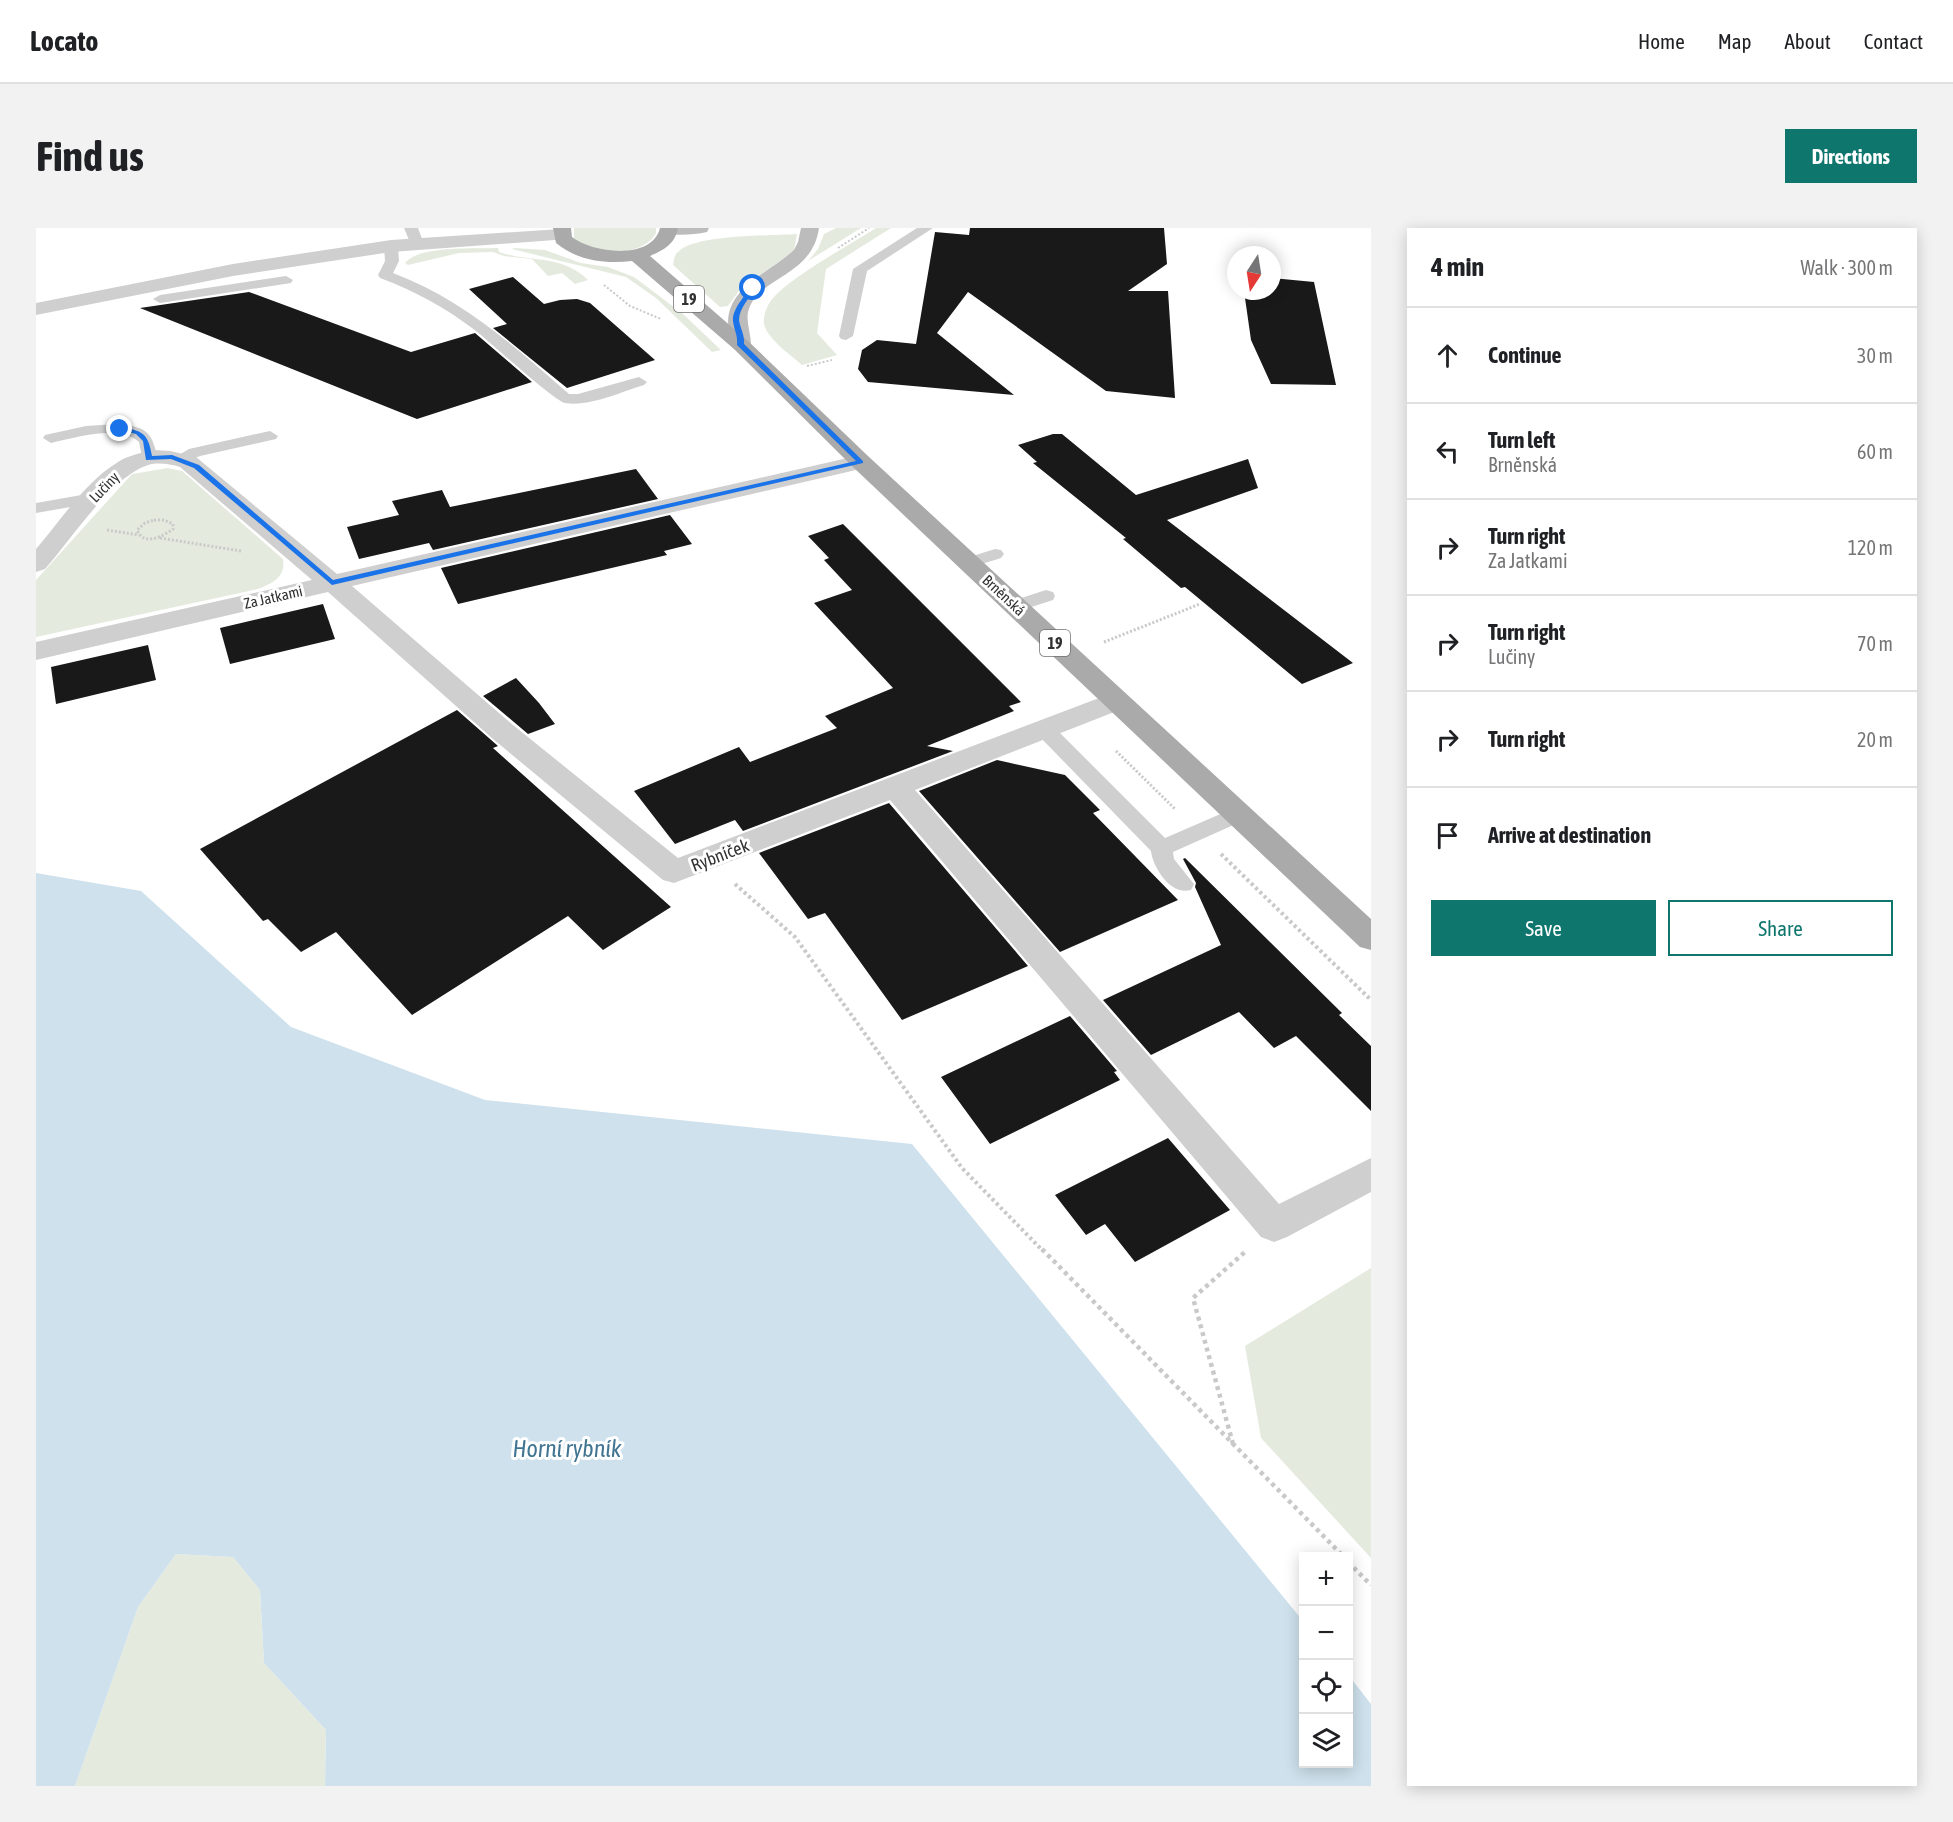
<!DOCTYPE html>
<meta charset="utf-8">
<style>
body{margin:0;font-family:"Asap Condensed",sans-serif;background:#f2f2f2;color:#202124}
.controls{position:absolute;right:18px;bottom:18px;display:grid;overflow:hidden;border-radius:0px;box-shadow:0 3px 15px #0003}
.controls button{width:54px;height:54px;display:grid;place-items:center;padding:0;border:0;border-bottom:2px solid #e0e0e0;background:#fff;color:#202124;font:30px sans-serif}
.compass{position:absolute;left:1191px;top:18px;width:54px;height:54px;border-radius:50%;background:#fff;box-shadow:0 3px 15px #0003;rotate:192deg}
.stop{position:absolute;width:18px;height:18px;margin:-14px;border:4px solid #1a73e8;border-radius:50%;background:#fff}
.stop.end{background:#1a73e8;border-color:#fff;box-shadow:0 2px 6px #0008}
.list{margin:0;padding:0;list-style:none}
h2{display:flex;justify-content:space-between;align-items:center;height:78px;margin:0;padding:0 24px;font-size:26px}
h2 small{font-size:20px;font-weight:400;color:#757577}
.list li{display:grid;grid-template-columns:39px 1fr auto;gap:18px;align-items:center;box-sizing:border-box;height:96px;padding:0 24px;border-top:2px solid #e0e0e0}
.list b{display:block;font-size:22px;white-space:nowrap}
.list p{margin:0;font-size:20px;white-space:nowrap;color:#757577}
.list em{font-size:20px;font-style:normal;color:#757577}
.actions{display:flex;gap:12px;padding:18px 24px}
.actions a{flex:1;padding:14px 0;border:2px solid #0f766e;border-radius:0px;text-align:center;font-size:21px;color:#0f766e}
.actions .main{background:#0f766e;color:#fff}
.icon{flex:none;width:33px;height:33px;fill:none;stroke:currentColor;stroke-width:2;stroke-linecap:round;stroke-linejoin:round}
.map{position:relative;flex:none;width:1335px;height:1558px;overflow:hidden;border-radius:0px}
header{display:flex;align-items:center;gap:36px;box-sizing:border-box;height:84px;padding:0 30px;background:#fff;border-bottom:2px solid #e0e0e0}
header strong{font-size:28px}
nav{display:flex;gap:33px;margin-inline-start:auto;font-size:21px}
.intro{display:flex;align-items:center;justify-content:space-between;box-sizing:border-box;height:144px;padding:0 36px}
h1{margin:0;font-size:42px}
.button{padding:15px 27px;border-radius:0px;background:#0f766e;color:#fff;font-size:21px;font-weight:700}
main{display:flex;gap:36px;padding:0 36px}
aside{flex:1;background:#fff;border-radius:0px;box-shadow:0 3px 15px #0003}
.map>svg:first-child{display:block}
.green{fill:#e5eade}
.water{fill:#cee1ec}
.building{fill:#191919}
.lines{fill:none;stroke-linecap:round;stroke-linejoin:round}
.path-far3{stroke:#c9c9c9;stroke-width:2;stroke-dasharray:2 2;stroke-linecap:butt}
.path-far2{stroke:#c9c9c9;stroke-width:3;stroke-dasharray:2 2;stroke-linecap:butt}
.path-far1{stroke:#c9c9c9;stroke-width:4;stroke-dasharray:3 3;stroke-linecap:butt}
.path{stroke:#c9c9c9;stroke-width:4.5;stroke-dasharray:4 4;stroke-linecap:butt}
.service{fill:#cfcfcf;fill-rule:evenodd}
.minor{fill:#cfcfcf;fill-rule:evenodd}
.secondary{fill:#bcbcbc;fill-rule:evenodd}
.primary{fill:#aaa;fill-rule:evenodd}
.route{fill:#1a73e8}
.labels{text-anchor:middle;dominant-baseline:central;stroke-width:6;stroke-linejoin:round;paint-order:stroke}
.far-street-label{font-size:15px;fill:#323232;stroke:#fff}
.shield{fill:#fff;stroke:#707070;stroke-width:1.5}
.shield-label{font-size:16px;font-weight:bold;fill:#323232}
.street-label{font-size:18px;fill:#323232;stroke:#fff}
.near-water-label{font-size:24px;font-style:italic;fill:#417592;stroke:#fff}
</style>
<header>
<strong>Locato</strong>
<nav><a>Home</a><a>Map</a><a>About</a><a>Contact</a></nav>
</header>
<div class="intro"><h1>Find us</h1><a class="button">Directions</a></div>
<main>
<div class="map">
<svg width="1335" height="1558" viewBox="0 0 1335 1558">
<rect width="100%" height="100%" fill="#fff"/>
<path class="green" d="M538,0H620V5C607,30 556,28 538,10Z
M800,0H825L772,33L782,21L788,6Z
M840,0H855L790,41L781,105L801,127L766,137C754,126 732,112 728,96C727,89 730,80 734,74C750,51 814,17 840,0Z
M761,6L758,23L705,60L692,78L684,79L637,37C638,32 638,27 642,24C659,6 735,8 761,6Z
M462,20L463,24C495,35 525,26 552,52L539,56L526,45L512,48L496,31L468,28L457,24L423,25L372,37L369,35C383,17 440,21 462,20Z
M478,20L509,22L545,35L572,39L598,49L647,86L685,122L676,124L620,70L590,49L476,21Z
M132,240L146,243L247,331C250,349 237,355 222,361L0,409V352L96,246Z
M1335,1040V1330L1225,1210L1209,1118Z
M140,1326L197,1329L224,1362L228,1435L290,1502L289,1558H39L102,1379Z"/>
<path class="water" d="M0,645L105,663L255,799L449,872L876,916L1267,1393L1268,1536H1312L1313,1448L1335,1476V1558H289L290,1502L228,1435L224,1362L197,1329L140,1326L102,1379L39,1558H0Z"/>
<path class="building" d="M934,0H1128L1131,36L1092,63H1132L1139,170L1070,163L932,64L901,105L978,167L832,154L822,141L826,122L841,112L880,116L899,4L933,7Z
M477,49L508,76L524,72L541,71L554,75L619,132L531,160L457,100L471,96L433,61Z
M1236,50L1278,54L1300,157L1235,156L1215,112L1208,63H1236Z
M213,64L375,124L439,105L496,154L381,191L104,80Z
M1017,206H1026L1100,267L1212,231L1222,260L1131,292L1317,435L1266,456L1149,359L1145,360L1087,311L1090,310L997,235L1001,234L982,217Z
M600,241L622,271L397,322L393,315L323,331L311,299L363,287L356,273L406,262L414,279Z
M634,287L656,316L628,323L631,327L422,376L405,340Z
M807,296L985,474L973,478L978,483L891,518L917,523L707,603L699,592L639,616L598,563L703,519L714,534L801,500L789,488L857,460L778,375L816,362L788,332L793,330L772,308Z
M287,376L299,411L194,436L184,400Z
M112,417L120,452L20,476L15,439Z
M480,450L503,475L519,496L492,506L447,468Z
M421,482L462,518L457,520L635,679L567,722L532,688L376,787L300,704L265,724L232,691L227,693L164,621Z
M961,532L1029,547L1064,582L1057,585L1142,672L1024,724L883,563Z
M853,575L992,738L866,792L789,685L772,691L723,625Z
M1149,630L1306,785L1303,787L1335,818V883L1260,808L1238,820L1203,784L1115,827L1067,772L1185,717L1159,659L1160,655L1147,631Z
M1034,788L1081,843L1078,844L1084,852L954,916L905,849Z
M1132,910L1194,982L1099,1034L1069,996L1050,1007L1019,967Z"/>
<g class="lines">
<path class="path-far3" d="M802,20L833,0
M568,57L594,78L625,91
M771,138L796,132"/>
<path class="path-far2" d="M118,292H128L137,296V301C127,308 108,319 101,302L109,295Z
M71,302L103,307
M124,310L205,323
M1068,414L1164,376
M1080,523L1139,581"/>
<path class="path-far1" d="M1185,626L1335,772
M699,656L759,709L926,940L1007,1023"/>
<path class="path" d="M1006,1021L1307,1328
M1197,1216L1157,1070L1209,1024
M1312,1334L1335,1357"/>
<path class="service" d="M368,0H382L388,16L386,19H376Z
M881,0H897L831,43L817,108L810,112L805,111L803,108L817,41Z
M355,14L362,18L363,33L357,45C426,71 478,118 533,166H542L603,149L611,154L608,157C584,164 554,179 529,175C518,173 454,114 440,103C410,80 379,63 344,50L342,47L349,33L348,18Z
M250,48L257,52L255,55L124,75L117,71L124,67Z
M80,196C107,198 117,202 121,230L119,234H107L103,214C84,196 38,210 15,215L7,210L9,207L50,198Z
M234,203L242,208L240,211L164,228L144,236L136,231L153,221Z
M57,265L63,266L66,270L63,274L0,285V275Z
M959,321L965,322L968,326L965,330L933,340L927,339L924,335L927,331Z
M1010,362L1017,364L1019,368L1017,372L980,384L973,382L971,378L973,374Z
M1008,494L1015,496L1129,610L1203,578L1211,581L1214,586L1211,591L1137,624L1138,631L1158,656L1155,662C1135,668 1117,640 1115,623L1001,506L998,501L1001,496Z"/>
<path class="minor" d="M525,1L532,3L534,7L532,11L355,24L197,48L0,87V75L197,36L355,12Z
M118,222L134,223L160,229L301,346L825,227L833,229L836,234L833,239L316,358L477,497L642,630L1071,467L1081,464L1091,467L1095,473L1091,479L879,562L1243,976L1335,930V964L1251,1009L1238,1014L1225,1009L854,572L638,655L627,652L457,511L292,364L0,432V414L276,352L144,239C134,236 122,234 112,237C76,248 34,313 9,341L0,344V321C25,292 49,254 82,234C93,227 105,225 118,222Z"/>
<path class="secondary" d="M624,0H673L671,4C657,7 640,8 626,5Z
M765,0H783C776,50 721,48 712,84C710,95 715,106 715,117L712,121L705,123L698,121C694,116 695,110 693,104C685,61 732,46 758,22L762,14Z"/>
<path class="primary" d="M517,0H535L536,9C556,25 616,33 624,0H642C639,16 628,22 614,28L712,113L833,229L1335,691V722L1324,719L817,239L698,121L596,33C569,36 542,33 520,15Z"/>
</g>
<path class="route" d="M715,59L720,60C714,69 703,80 703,92C704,100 709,107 708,116L827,233V235L296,357L158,240L135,231L110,232L107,213L100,206L80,201L84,199C106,203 112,204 116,228L136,227L163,237L297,352L820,233L701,117C702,107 698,102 697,93C696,81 709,68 715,59Z"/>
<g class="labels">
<g class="far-street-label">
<text transform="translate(68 259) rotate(-46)">Lučiny</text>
<text transform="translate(968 367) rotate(43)">Brněnská</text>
<text transform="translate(237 369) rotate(-13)">Za Jatkami</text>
</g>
<g class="shield">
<rect x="638" y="58" width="30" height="26" rx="4.5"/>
<rect x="1004" y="402" width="30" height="26" rx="4.5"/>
</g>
<g class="shield-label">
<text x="653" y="71">19</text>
<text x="1019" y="415">19</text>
</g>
<g class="street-label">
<text transform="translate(684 627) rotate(-21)">Rybníček</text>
</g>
<g class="near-water-label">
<text x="531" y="1220">Horní rybník</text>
</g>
</g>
</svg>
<div class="controls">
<button>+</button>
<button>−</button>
<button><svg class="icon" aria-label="locate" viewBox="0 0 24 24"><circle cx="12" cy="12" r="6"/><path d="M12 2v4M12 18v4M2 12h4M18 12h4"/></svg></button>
<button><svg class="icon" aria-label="layers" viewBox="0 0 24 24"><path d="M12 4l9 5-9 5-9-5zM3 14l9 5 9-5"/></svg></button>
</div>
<svg class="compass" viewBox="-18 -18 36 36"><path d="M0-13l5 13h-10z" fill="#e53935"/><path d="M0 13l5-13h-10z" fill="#757577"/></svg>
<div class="stop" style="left:717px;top:60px"></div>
<div class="stop end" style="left:84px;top:201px"></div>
</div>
<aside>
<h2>4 min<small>Walk · 300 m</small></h2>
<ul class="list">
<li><svg class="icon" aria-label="ahead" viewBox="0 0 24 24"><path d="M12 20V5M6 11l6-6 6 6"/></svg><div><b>Continue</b></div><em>30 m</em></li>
<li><svg class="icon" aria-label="left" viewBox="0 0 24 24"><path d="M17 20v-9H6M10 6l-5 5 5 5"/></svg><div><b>Turn left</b><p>Brněnská</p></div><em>60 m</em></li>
<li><svg class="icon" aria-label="right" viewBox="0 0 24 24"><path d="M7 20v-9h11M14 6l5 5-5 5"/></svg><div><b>Turn right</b><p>Za Jatkami</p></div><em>120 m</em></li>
<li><svg class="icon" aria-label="right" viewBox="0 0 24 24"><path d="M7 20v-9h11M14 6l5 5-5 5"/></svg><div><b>Turn right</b><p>Lučiny</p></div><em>70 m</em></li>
<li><svg class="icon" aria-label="right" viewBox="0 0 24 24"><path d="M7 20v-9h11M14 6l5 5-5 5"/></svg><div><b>Turn right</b></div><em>20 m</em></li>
<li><svg class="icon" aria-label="arrive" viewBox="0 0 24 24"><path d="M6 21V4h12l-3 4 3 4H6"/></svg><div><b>Arrive at destination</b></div></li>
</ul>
<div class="actions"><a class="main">Save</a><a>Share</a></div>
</aside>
</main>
